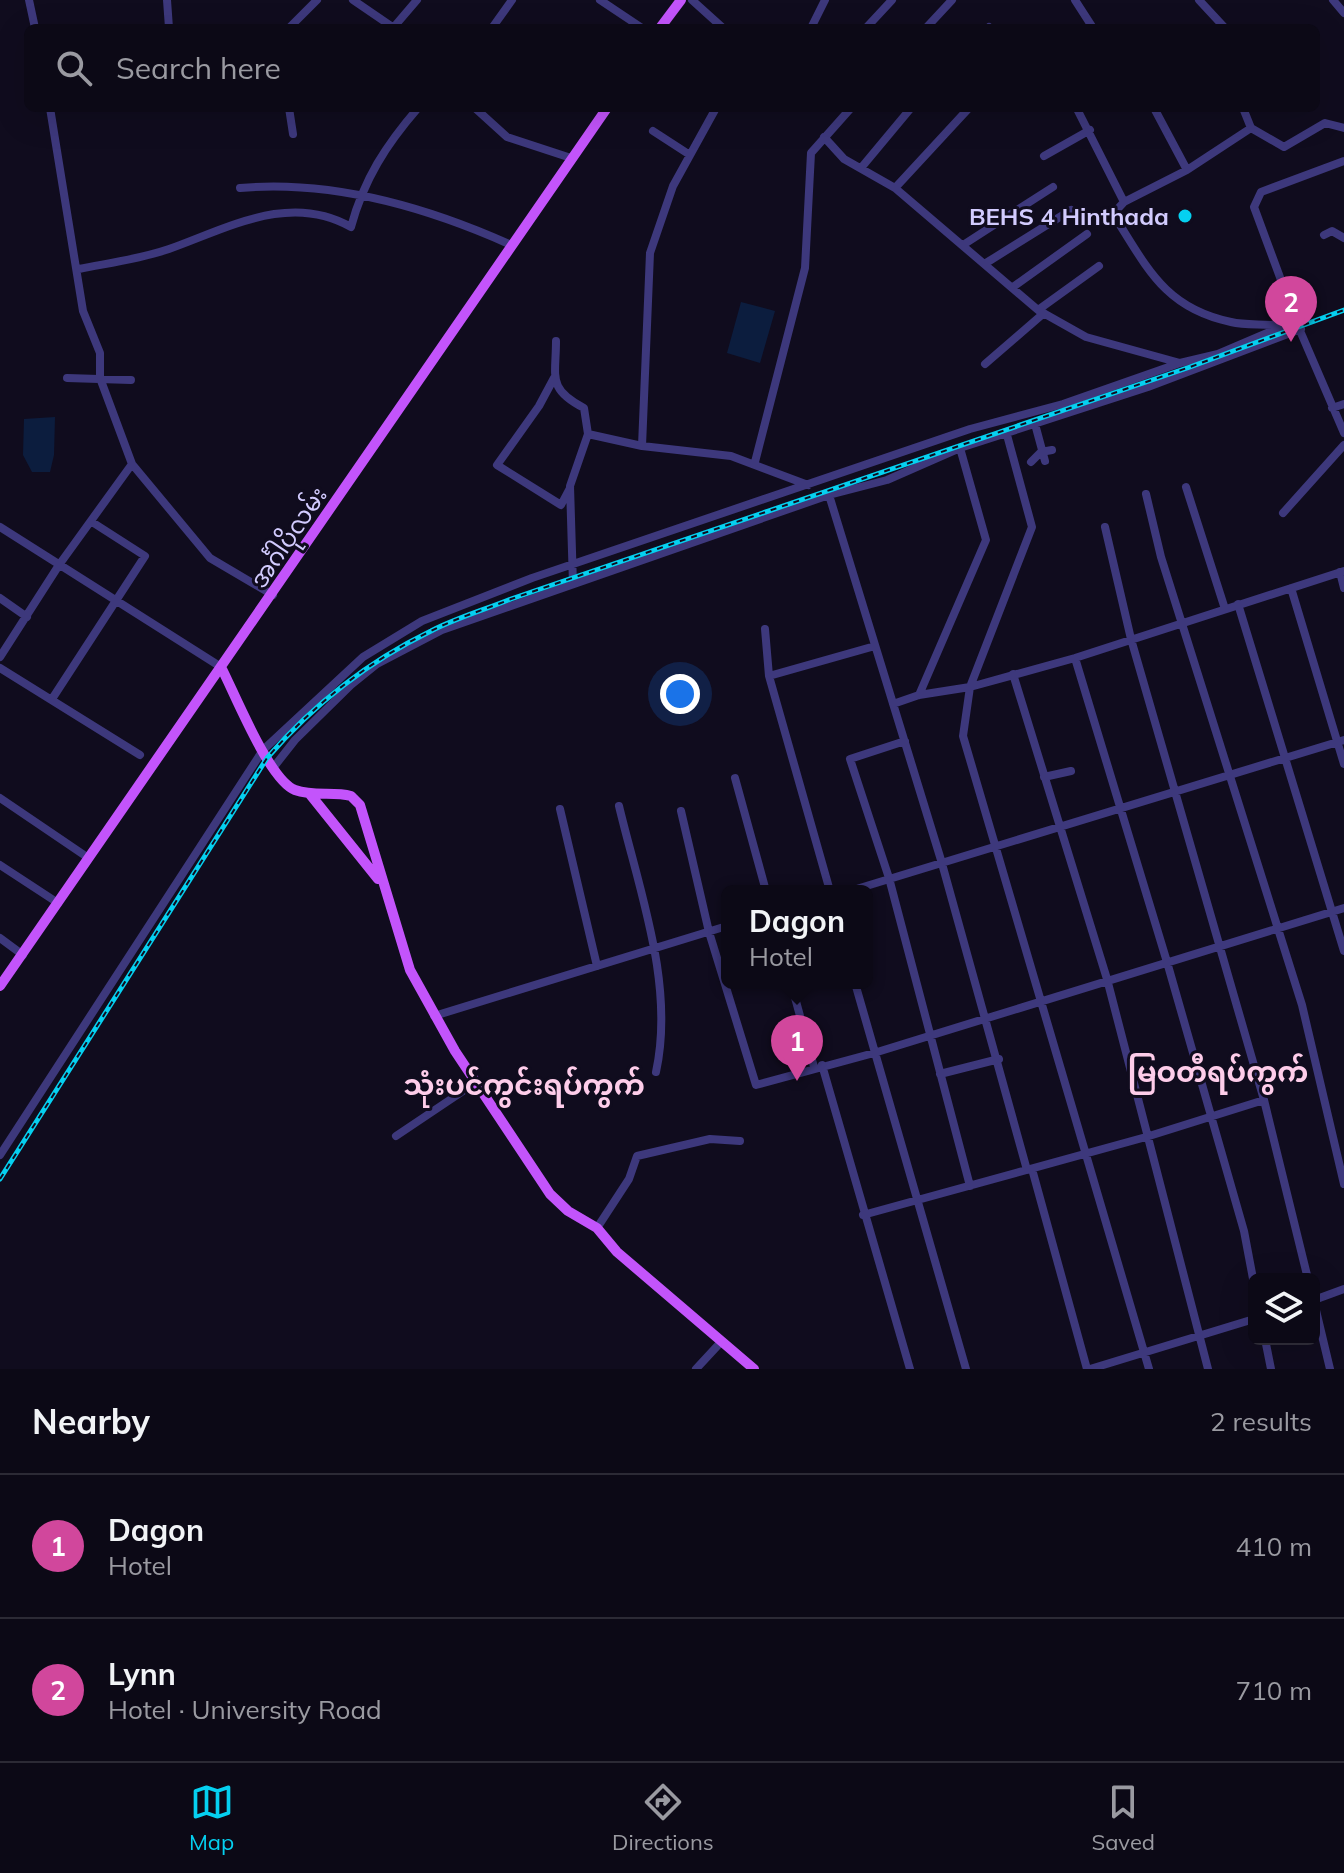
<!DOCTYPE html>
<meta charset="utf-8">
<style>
body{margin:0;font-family:Mulish,"Noto Sans Myanmar",sans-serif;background:#15121f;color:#f1f3f6}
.controls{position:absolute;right:24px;bottom:24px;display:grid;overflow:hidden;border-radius:12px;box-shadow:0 8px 32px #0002}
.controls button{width:72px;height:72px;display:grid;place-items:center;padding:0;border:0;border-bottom:2px solid #2c2a35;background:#0c0916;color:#f1f3f6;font:40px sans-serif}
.you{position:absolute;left:680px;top:694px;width:28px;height:28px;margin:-20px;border:6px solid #fff;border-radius:50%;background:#1a73e8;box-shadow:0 0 0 12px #1a73e833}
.badge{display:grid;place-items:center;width:52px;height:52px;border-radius:50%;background:#05d0f0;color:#fff;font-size:26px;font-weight:700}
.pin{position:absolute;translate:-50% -66px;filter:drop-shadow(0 2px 4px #0008)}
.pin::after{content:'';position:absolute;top:42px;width:28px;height:24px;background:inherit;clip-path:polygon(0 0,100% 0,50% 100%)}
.popup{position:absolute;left:721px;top:885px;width:152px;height:104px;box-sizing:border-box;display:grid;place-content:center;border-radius:12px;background:#0c0916;filter:drop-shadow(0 2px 6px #0005);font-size:26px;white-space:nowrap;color:#9a9aa1}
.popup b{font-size:30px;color:#f1f3f6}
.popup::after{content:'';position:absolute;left:50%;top:100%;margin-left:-16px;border:16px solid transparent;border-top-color:#0c0916}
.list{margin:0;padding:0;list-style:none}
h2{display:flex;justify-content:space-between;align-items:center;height:104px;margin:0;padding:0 32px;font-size:34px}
h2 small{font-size:26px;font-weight:400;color:#9a9aa1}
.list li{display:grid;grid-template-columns:52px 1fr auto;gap:24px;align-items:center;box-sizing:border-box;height:144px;padding:0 32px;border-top:2px solid #2c2a35}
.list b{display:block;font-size:30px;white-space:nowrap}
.list p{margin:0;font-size:26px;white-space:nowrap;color:#9a9aa1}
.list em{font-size:26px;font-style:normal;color:#9a9aa1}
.icon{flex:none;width:44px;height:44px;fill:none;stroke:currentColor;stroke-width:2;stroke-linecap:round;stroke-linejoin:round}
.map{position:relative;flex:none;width:1344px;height:1369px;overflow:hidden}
.search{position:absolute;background:#0c0916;box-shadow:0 8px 32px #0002;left:24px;right:24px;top:24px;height:88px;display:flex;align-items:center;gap:20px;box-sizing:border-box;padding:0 28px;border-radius:12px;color:#9a9aa1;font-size:30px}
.sheet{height:392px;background:#0c0916}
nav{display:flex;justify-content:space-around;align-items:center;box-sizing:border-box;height:112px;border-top:2px solid #2c2a35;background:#0c0916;font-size:22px;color:#9a9aa1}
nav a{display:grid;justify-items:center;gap:4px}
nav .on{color:#05d0f0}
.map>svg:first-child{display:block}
.water{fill:#0c1d3e}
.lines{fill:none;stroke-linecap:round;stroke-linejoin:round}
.minor{stroke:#3d387c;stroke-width:8}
.major{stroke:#c354fb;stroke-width:10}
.rail-casing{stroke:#05d0f0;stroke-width:5}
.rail{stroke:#100c1e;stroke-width:2;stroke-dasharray:6;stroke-linecap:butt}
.poi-dot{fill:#05d0f0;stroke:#100c1e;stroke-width:3}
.labels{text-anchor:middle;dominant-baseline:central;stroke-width:6;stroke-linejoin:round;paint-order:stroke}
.poi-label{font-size:24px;font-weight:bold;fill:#d2cbfe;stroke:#100c1e;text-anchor:end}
.street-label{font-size:24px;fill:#d2cbfe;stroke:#100c1e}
.quarter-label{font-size:28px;font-weight:bold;fill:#fecdea;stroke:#100c1e}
</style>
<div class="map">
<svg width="1344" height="1369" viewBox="0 0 1344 1369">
<rect width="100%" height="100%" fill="#100c1e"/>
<path class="water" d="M741,302L775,311L760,363L727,353Z
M55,417L54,455L50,472H32L23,455L24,419Z"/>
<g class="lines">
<path class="minor" d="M29,0L35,28
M167,0L169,28
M353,0L394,28
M600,0L642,28
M692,0L723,28
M1075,0L1093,28
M1199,0L1225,28
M1333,0L1344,13
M289,28L317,0
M393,28L417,0
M492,28L512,0
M811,28L825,0
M866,28L892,0
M926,28L952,0
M988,28L989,27
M50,108L83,311L100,353V378L132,464L210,558L273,595
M289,108L293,134
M475,108L507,137L571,158
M1154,108L1187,170
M1243,108L1251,128L1284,147L1325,123L1344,128
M1077,109L1124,202
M1251,128L1187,170L1124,202L1113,214C1147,267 1164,308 1231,322C1247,326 1264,323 1280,326
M653,131L690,155
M824,137L844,159L895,188L1038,310L1086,337L1180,363L1218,354L1297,320
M1044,156L1090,130
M1344,161L1261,192L1254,207L1298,326L1344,433
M861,168L911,108
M240,188C330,180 426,207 509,244
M895,188L969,108
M1324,235L1332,231L1344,238
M963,245L1053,187
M986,263L1071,210
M79,269C109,263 140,259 169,249C228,228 290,192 351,227C364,179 386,145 418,108
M1013,287L1087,234
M1038,310L1099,266
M556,341C556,377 547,389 584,408L588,434L570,486L573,584
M985,364L1044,313
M67,378L131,380
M554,378L539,406L497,465L561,505L570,488
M1332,408L1344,404
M1035,424L1045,461
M588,434L642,446L731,456L808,485
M1007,435L1032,527L970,687L963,736L1149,1369
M642,446L650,253L673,186L716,108
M755,462L805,268L811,153L851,108
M1031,462L1041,452L1052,450
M1186,487L1225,609
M1146,494L1161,557L1302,1005L1344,1184
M829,495L941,860L1027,1170
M1283,513L1344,445
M0,527L221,667
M1105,527L1131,639L1264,1100L1308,1279
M1340,572L1344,588
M1291,588L1344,764
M0,598L27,617
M1238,604L1344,951
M765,629L769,676L830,891
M0,657L59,565L132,464
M1075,658L1167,962L1244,1231L1254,1284
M0,668L140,755
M1013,674L1107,979L1208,1369
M769,676L875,646
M919,695L986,540L960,448
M52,699L145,556L92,522
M893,704L919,695L970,687L1075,658L1344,571
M905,741L850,759L889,878L970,1186
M273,768L295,740L351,685L377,664L442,630L829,495L887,480L960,448L1148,387L1301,329
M1044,777L1071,771
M735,778L766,891
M0,798L87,857
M619,806C639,890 675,985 656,1072
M560,809L597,966
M681,811L709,932L756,1085L874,1053L1344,908
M0,865L58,903
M850,891L1344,740
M0,938L23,955
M791,983L814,1067
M855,983L966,1369
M434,1016L727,926
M822,1065L910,1369
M940,1074L999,1059
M396,1136L475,1083
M0,1155L263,750L363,657L422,621L532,578L970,429L1063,404L1180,363
M1032,1169L1087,1369
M863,1215L1146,1137L1264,1100
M597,1228L629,1179L637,1156L710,1139L740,1141
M1314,1300L1344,1289
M1314,1302L1330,1369
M1265,1339L1271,1369
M696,1369L721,1342
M1090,1369L1254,1319"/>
<path class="major" d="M660,28L681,0
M221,667C235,694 269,780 295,790C314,797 333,791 351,796L360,805L410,970L455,1051L550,1194L568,1211L597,1228L617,1252L754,1369
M309,793L378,879
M0,986L607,108"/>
<g class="rail-casing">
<path id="rail" d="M0,1179L267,758C313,705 367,662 431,631C456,618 484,610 511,599L1190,367L1344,310"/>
</g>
<use href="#rail" class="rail"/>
</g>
<circle class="poi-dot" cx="1185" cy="216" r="8"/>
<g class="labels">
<g class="poi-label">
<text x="1169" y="216">BEHS 4 Hinthada</text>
</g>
<g class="street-label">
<text transform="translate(288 537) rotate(-56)">အင်္ဂါပိုလမ်း</text>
</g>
<g class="quarter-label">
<text x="1218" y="1071">မြဝတီရပ်ကွက်</text>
<text x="524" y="1084">သုံးပင်ကွင်းရပ်ကွက်</text>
</g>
</g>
</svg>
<div class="controls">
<button><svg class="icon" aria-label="layers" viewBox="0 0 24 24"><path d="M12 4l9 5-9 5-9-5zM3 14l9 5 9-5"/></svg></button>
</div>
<div class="you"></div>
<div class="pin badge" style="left:797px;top:1081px;background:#d1479c">1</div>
<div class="popup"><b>Dagon</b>Hotel</div>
<div class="pin badge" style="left:1291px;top:342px;background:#d1479c">2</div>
<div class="search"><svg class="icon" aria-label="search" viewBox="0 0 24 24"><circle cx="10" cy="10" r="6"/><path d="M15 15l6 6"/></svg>Search here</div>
</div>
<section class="sheet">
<h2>Nearby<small>2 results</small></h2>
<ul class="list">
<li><span class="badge" style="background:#d1479c">1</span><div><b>Dagon</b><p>Hotel</p></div><em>410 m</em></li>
<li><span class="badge" style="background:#d1479c">2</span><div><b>Lynn</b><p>Hotel · University Road</p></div><em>710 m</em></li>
</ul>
</section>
<nav>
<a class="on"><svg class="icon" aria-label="map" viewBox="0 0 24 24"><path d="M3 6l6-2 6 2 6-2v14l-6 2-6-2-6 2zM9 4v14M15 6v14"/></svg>Map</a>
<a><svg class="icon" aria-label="directions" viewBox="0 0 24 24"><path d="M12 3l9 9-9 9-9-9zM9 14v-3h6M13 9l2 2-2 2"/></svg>Directions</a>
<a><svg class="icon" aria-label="saved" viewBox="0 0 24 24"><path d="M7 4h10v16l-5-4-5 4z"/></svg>Saved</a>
</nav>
